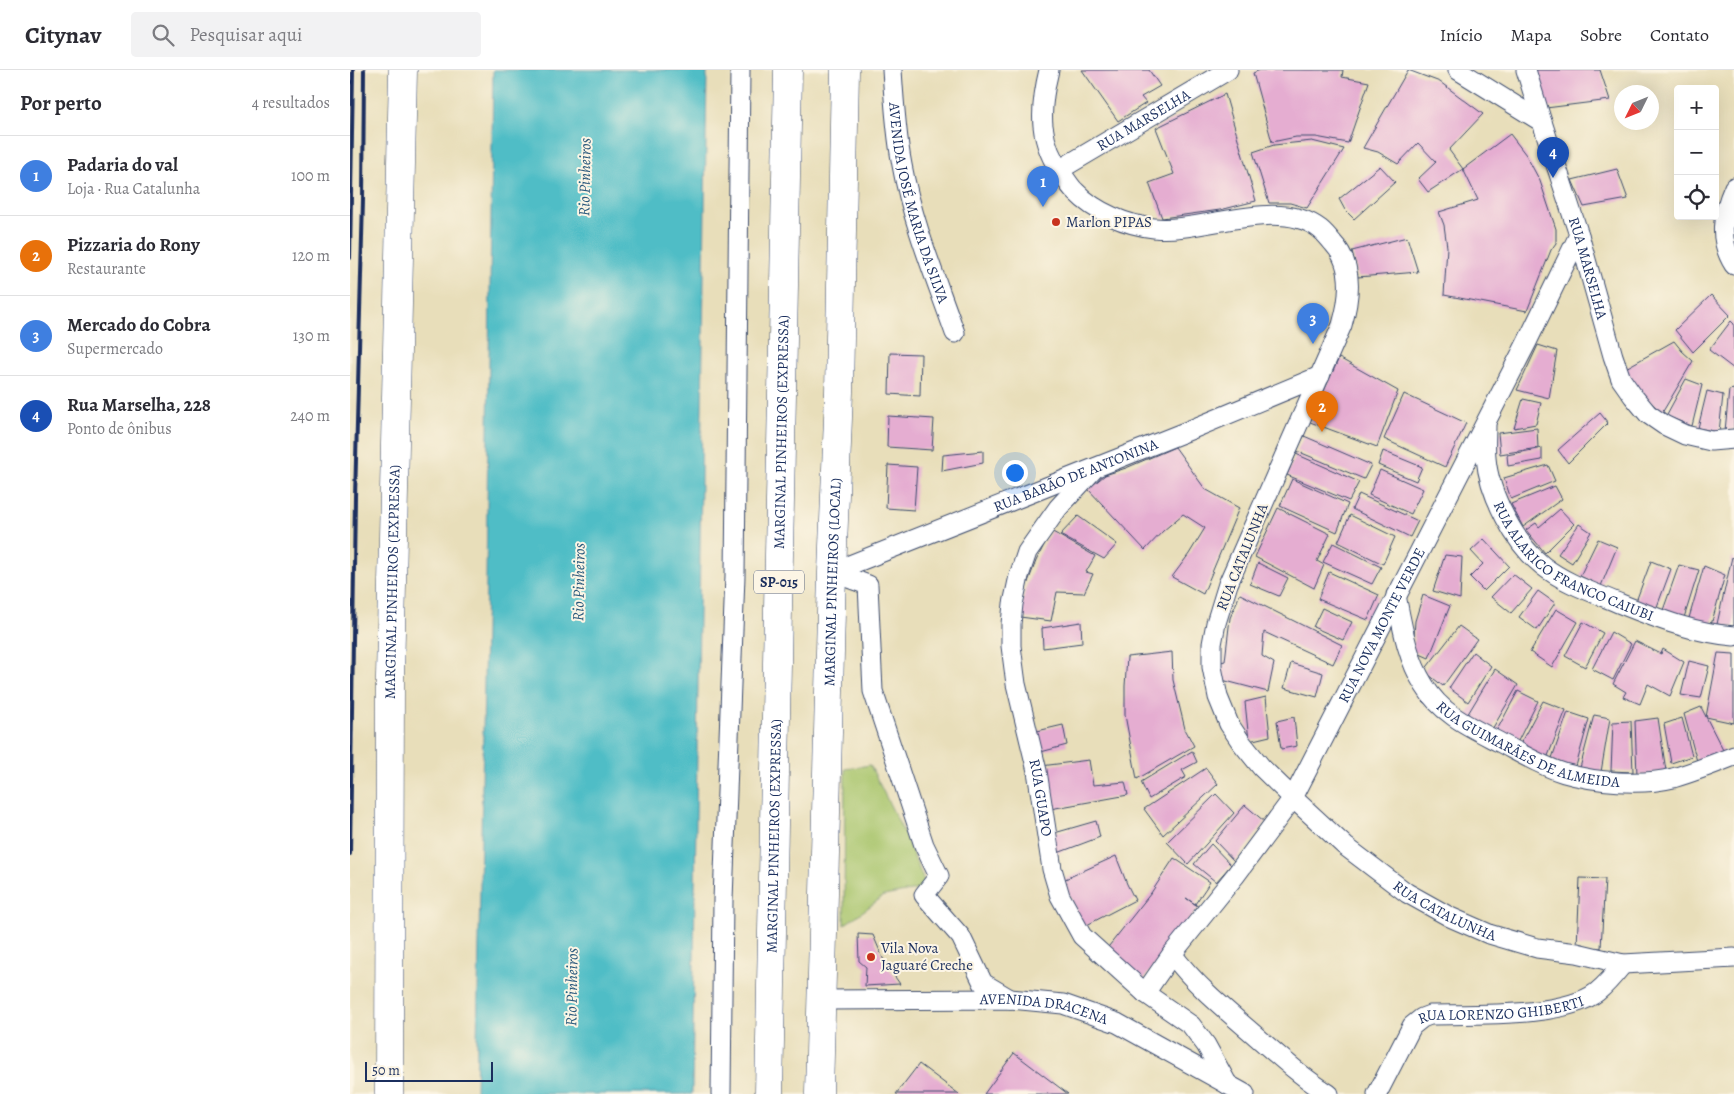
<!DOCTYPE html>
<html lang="pt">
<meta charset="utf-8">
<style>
body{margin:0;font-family:Alegreya,serif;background:#f2f2f3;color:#2b2b33}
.controls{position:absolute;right:15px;top:15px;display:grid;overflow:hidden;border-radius:5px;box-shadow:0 5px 20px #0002}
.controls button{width:45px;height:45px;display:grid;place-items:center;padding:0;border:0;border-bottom:1px solid #e1e1e2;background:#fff;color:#2b2b33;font:25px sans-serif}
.compass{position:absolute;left:1264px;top:15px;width:45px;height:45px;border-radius:50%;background:#fff;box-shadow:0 5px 20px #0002;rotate:227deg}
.scale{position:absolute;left:15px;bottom:12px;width:128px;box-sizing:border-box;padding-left:5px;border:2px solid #1b2f5e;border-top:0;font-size:14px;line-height:18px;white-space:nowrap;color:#1b2f5e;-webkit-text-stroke:4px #fcf5e5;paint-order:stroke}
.you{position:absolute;left:664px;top:402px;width:18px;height:18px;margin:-12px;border:4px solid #fff;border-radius:50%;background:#1a73e8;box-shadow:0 0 0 8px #1a73e833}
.badge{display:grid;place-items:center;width:32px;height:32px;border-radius:50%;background:#111827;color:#fff;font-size:16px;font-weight:700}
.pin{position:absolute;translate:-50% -41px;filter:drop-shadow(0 1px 2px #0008)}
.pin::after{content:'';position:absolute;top:26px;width:18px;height:15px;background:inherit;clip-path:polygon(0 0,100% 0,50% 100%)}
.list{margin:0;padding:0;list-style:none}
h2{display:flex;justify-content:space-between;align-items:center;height:65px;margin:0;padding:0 20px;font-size:21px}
h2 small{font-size:16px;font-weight:400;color:#7c7c81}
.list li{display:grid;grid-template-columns:32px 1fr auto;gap:15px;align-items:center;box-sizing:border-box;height:80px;padding:0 20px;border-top:1px solid #e1e1e2}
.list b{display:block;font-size:19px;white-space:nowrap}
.list p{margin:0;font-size:16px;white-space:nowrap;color:#7c7c81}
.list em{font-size:16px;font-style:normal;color:#7c7c81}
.icon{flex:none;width:28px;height:28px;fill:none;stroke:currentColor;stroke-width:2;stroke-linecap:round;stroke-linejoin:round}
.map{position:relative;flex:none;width:1384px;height:1024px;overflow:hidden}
header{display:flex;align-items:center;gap:30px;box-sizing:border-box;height:70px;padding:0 25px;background:#fff;border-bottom:1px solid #e1e1e2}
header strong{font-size:24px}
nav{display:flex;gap:28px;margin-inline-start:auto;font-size:18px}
.search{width:350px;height:45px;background:#f2f2f3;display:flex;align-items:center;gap:12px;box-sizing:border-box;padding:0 18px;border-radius:5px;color:#7c7c81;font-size:19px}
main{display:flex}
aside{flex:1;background:#fff}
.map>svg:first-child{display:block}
.green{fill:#a7c46b;stroke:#617a64}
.water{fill:#4fbdc6;stroke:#357692}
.building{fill:#e5add1}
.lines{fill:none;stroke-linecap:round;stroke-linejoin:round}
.minor-casing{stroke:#3a496c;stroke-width:21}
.highway-casing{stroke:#3a496c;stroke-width:29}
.minor{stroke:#fff;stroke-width:19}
.highway{stroke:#fff;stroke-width:28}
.rail{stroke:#1b2f5e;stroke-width:4}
.poi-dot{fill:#c8321e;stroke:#fcf5e5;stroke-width:2}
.labels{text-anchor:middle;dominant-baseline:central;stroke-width:4;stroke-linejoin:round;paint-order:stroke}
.shield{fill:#fcf5e5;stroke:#5e6a86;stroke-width:1}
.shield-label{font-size:14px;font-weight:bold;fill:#1b2f5e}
.street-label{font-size:15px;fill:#1b2f5e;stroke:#fcf5e5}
.poi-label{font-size:15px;fill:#1b2f5e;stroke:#fcf5e5;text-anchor:start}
.water-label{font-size:16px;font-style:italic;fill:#2b5a7d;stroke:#fcf5e5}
</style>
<header>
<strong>Citynav</strong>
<div class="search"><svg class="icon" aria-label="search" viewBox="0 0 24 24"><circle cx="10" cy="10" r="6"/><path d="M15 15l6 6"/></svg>Pesquisar aqui</div>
<nav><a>Início</a><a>Mapa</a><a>Sobre</a><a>Contato</a></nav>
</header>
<main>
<aside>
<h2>Por perto<small>4 resultados</small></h2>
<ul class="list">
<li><span class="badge" style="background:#3f7fe0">1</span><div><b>Padaria do val</b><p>Loja · Rua Catalunha</p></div><em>100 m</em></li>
<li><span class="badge" style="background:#e8710a">2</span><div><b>Pizzaria do Rony</b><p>Restaurante</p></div><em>120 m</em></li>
<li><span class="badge" style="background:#3f7fe0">3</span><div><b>Mercado do Cobra</b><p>Supermercado</p></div><em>130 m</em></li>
<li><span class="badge" style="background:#1a4fb4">4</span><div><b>Rua Marselha, 228</b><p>Ponto de ônibus</p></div><em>240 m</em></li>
</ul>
</aside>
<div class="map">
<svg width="1384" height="1024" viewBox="0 0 1384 1024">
<rect width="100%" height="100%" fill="#fcf5e5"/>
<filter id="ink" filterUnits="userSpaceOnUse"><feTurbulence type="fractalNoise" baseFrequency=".02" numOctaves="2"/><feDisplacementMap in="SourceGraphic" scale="10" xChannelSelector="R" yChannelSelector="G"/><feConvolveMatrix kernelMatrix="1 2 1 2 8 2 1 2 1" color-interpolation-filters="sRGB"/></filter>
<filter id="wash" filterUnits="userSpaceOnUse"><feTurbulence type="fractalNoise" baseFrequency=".0096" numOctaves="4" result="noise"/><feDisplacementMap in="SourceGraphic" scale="20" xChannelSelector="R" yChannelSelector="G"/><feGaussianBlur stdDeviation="1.12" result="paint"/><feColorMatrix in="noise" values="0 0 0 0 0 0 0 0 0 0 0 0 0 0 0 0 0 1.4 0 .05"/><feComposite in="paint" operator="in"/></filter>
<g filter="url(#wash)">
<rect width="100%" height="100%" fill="#e8deba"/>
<path class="green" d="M520,695L554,763L577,818L534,826L494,855L495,699Z"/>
<path class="water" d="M143,0H357L342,1024H126L136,510Z"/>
<g id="blocks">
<path class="building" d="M732,0H799L810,16L791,27L796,33L768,51Z
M910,0H993L992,7L1019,12L998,73L966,67H946L922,72L903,3Z
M1058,0L1090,12L1133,44L1099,80L1113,99L1078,122L1068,109L1086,92L1068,73L1048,94L1028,82L1013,78Z
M1183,0H1250L1260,30L1196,38Z
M875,24L906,131L870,140L812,148L799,113L824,104L806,58Z
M1160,64L1176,85L1190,111L1206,159V173L1201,180L1177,241L1094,225L1097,177L1094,155L1089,142L1128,130L1113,99Z
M962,71L994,79L957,138L940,133H919L903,82L924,75Z
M1030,96L1045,112L1004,149L995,140L989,129Z
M1267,99L1278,129L1234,137L1222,110Z
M1057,167L1068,202L1008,207L1002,181Z
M1361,225L1380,245L1343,282L1325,260Z
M1381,251L1384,254V299L1359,280Z
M1324,271L1332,281L1343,291L1312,343L1289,321L1274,299Z
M1188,275L1207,281L1199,328L1167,320Z
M540,283L571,284L570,326L539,324Z
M989,288L1048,321L1027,377L960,352Z
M1336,309L1352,315L1342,356L1316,346Z
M1384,319V359L1375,361L1379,320Z
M1357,321L1373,325L1369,362L1348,358Z
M1054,324L1116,353L1095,397L1034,369Z
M1173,329L1191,333L1186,354L1164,358Z
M1250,343L1258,353L1218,393L1208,380Z
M538,346L584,349L582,380L537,377Z
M1187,358L1188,378L1150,384L1148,363Z
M954,366L1021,395L1014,409L947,381Z
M825,377L855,419L889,438L853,524L822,507L839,484L855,458L833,444L813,461L795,480L738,419L755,405L776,398Z
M1192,378V390L1158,396L1157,385Z
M633,381V393L592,401L593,385Z
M1033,381L1072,397L1066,411L1028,395Z
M946,384L1009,412L999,431L937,405Z
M538,395L567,397L564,440L536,438Z
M1198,395L1205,411L1161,429L1154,408Z
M1030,400L1073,419L1061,444L1019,425Z
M942,409L998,434L987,462L930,436Z
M1205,416L1212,429L1173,457L1161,434Z
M1009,424L1068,451L1060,467L1002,439Z
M928,438L980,464L967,491L974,495L964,518L905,487Z
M1210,439L1224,454L1195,483L1176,460L1186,453L1189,457Z
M1000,445L1045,467L1033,494L988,472Z
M728,446L767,474L754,489L710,465Z
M1229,454L1241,462L1222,493L1208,484Z
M701,461L745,486L736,502L743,504L734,523L707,522L701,551L670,547L675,520L686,491Z
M1134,469L1159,496L1134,521L1120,507L1133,494L1121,481Z
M1248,469L1267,477L1251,516L1230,506Z
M983,473L1031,497L1022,514L973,492Z
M1095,485L1112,487L1110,529L1083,521Z
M1382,487L1384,488V557L1367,554Z
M1301,491L1321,499L1305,542L1285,534Z
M908,493L938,508L929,526L900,514Z
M1329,495L1349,500L1333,551L1312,543Z
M1354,496L1375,505L1361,555L1339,548Z
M979,502L1029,525L1018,550L968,529Z
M1163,504L1182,519L1161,543L1141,527Z
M1188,521L1205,533L1187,560L1169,547Z
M890,524L992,575L983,594L914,562L912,586L924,593L918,622L872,610L871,592L875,591L880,548Z
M1073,525L1100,536L1079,588L1063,581L1065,551Z
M972,538L1002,552L993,570L963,557Z
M1206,539L1228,552L1202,597L1180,582Z
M731,552L732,573L693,578L692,558Z
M1233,552L1253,563L1235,597L1215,586Z
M1109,556L1127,569L1093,616L1074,601Z
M1261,562L1281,574L1263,610L1242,599Z
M1285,571L1311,584L1313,579L1334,592L1320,626L1298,614L1290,634L1273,627L1276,622L1263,614Z
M822,582L823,610L835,659L844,676L787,709L775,645V616L777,587Z
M1123,582L1141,596L1118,632L1099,618Z
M1368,583L1384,584V653L1356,647Z
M1339,591L1359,596L1351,628L1331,625Z
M941,593L973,603L967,627L934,618Z
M1145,599L1168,615L1141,661L1116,647Z
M1168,621L1188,631L1167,673L1147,660Z
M916,627L920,666L899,671L895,632Z
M1193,631L1216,640L1196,691L1168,678Z
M1351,637L1375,684L1348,695L1334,644Z
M1218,642L1239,649L1225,700L1201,691Z
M1244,645L1260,648L1251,702L1230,698Z
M944,647L947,676L931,679L927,651Z
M1308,648L1316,701L1287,706L1285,651Z
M1332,648L1342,686L1321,693L1314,654Z
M1281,651L1283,702L1261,701L1263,652Z
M713,655L717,675L687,683L683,662Z
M842,681L847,692L832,700L836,707L799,729L791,712Z
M739,690L743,715L775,712L778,725L700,739L691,696Z
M856,698L868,714L813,765L794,739Z
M866,724L884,743L838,794L817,772Z
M895,735L915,752L885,792L865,771Z
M746,751L750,767L705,784L701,764Z
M861,774L881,795L866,812L844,794Z
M766,786L777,814L785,830L733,857L713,810Z
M824,788L860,812L845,834L836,828L849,837L790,914L755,881L801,823Z
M1230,808L1255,809L1251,878L1227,876Z
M508,864L523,865L535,893L550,914L515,916L516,897L509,891Z
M664,983L718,1024H634Z
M569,994L609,1024H546Z"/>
</g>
</g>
<g filter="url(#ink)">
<use href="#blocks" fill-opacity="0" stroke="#3a496c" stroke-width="1"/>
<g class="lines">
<g class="minor-casing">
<g id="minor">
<path id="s1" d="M542,0C544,32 546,64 552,95C562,151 586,209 605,263"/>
<path id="s2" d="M699,0C689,41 688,72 714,107C718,112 721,118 726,122C745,142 776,155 804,158C852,163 929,126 970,159C975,163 979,168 983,173C1004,195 1000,228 992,255L878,514L866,553L862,574V597L868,627L879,654L891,672L912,698L943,728L995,776L1057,823L1100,847L1139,864L1187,878L1227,883L1273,894L1384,888"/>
<path id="s3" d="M1108,0L1192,52L1229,165L1263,286L1271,309L1283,326L1298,344L1314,355L1335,365L1361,371L1384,369"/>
<path d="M1176,0L1192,52"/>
<path id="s4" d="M709,100L878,0"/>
<path d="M1384,117C1372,144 1368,170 1384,195"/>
<path id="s5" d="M1136,354C1136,365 1135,377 1136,388C1139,424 1165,474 1193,496C1216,514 1245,523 1271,534C1308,549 1345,563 1384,566"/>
<path id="s6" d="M745,398L708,438L677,482L669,506L663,534L661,554V576L666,614L687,701L702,799L710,826L732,866L795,923L841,955L856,975L878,1015"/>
<path id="s7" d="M482,502L840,360L970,306"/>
<path d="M482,502L518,515L523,621L574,775L589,806L574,825L611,867L633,913L660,929"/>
<path id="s8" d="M1046,525C1052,556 1057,588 1074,615C1091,644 1120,657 1149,672C1170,683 1191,696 1214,703C1245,712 1291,716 1323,708C1344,702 1364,694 1384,686"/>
<path d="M822,884C846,916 877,941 907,967C930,987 953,1008 979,1024"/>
<path id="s9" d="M795,923L822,884L885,806L943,728L1177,272L1229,165"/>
<path id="s10" d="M473,930L660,929L713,934L767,953L895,1024"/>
<path d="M371,1024L373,830L385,506L390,0"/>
<path id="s11" d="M1027,1024L1062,956L1072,948L1080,945C1123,944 1214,948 1247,922C1257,914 1265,904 1273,894"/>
</g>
</g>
<g class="highway-casing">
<g id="highway">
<path id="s12" d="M39,1024L40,608L53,0"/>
<path id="s13" d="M419,1024L438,0"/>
<path id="s14" d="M469,1024L482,502L489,322L495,0"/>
</g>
</g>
<use href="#minor" class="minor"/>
<use href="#highway" class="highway"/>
<path class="rail" d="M0,188L3,0
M0,784L5,427L13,130L14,0"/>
</g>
</g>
<g class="poi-dot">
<circle cx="706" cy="152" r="5"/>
<circle cx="521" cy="887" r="5"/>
</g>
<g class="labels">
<rect class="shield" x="404" y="500.5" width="50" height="23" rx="4"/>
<g class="shield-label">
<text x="429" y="512">SP-015</text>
</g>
<g class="street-label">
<text stroke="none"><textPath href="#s4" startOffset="98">RUA MARSELHA</textPath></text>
<text stroke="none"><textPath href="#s1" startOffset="136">AVENIDA JOSÉ MARIA DA SILVA</textPath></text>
<text stroke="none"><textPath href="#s3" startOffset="252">RUA MARSELHA</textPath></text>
<text stroke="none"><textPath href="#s13" startOffset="662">MARGINAL PINHEIROS (EXPRESSA)</textPath></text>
<text stroke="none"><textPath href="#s7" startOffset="262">RUA BARÃO DE ANTONINA</textPath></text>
<text transform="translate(892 487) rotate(-68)">RUA CATALUNHA</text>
<text stroke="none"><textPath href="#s5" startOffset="180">RUA ALARICO FRANCO CAIUBI</textPath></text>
<text stroke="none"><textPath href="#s12" startOffset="512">MARGINAL PINHEIROS (EXPRESSA)</textPath></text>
<text stroke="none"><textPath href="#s14" startOffset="512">MARGINAL PINHEIROS (LOCAL)</textPath></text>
<text stroke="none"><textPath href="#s9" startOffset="439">RUA NOVA MONTE VERDE</textPath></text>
<text stroke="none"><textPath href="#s8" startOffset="219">RUA GUIMARÃES DE ALMEIDA</textPath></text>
<text stroke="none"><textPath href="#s6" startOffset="359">RUA GUAPO</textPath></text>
<text stroke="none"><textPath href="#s13" startOffset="258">MARGINAL PINHEIROS (EXPRESSA)</textPath></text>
<text stroke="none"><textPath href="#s2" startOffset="1211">RUA CATALUNHA</textPath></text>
<text stroke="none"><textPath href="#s10" startOffset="222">AVENIDA DRACENA</textPath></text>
<text stroke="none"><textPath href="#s11" startOffset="169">RUA LORENZO GHIBERTI</textPath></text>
</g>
<g class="poi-label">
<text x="716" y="152">Marlon PIPAS</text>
<text x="531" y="878">Vila Nova<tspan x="531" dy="17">Jaguaré Creche</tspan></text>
</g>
<g class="water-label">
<text transform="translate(235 107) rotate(-89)">Rio Pinheiros</text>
<text transform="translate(229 512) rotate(-89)">Rio Pinheiros</text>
<text transform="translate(222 917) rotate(-89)">Rio Pinheiros</text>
</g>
</g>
</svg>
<div class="controls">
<button>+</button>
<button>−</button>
<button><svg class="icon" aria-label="locate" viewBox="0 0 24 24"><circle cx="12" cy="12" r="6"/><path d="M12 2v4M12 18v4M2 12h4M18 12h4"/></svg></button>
</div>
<svg class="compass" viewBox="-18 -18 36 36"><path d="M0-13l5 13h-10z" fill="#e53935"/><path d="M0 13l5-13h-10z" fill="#7c7c81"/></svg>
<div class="scale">50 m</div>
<div class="you"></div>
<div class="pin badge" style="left:693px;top:137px;background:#3f7fe0">1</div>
<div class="pin badge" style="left:972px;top:362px;background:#e8710a">2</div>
<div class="pin badge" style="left:963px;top:274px;background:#3f7fe0">3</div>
<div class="pin badge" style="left:1203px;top:108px;background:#1a4fb4">4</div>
</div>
</main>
